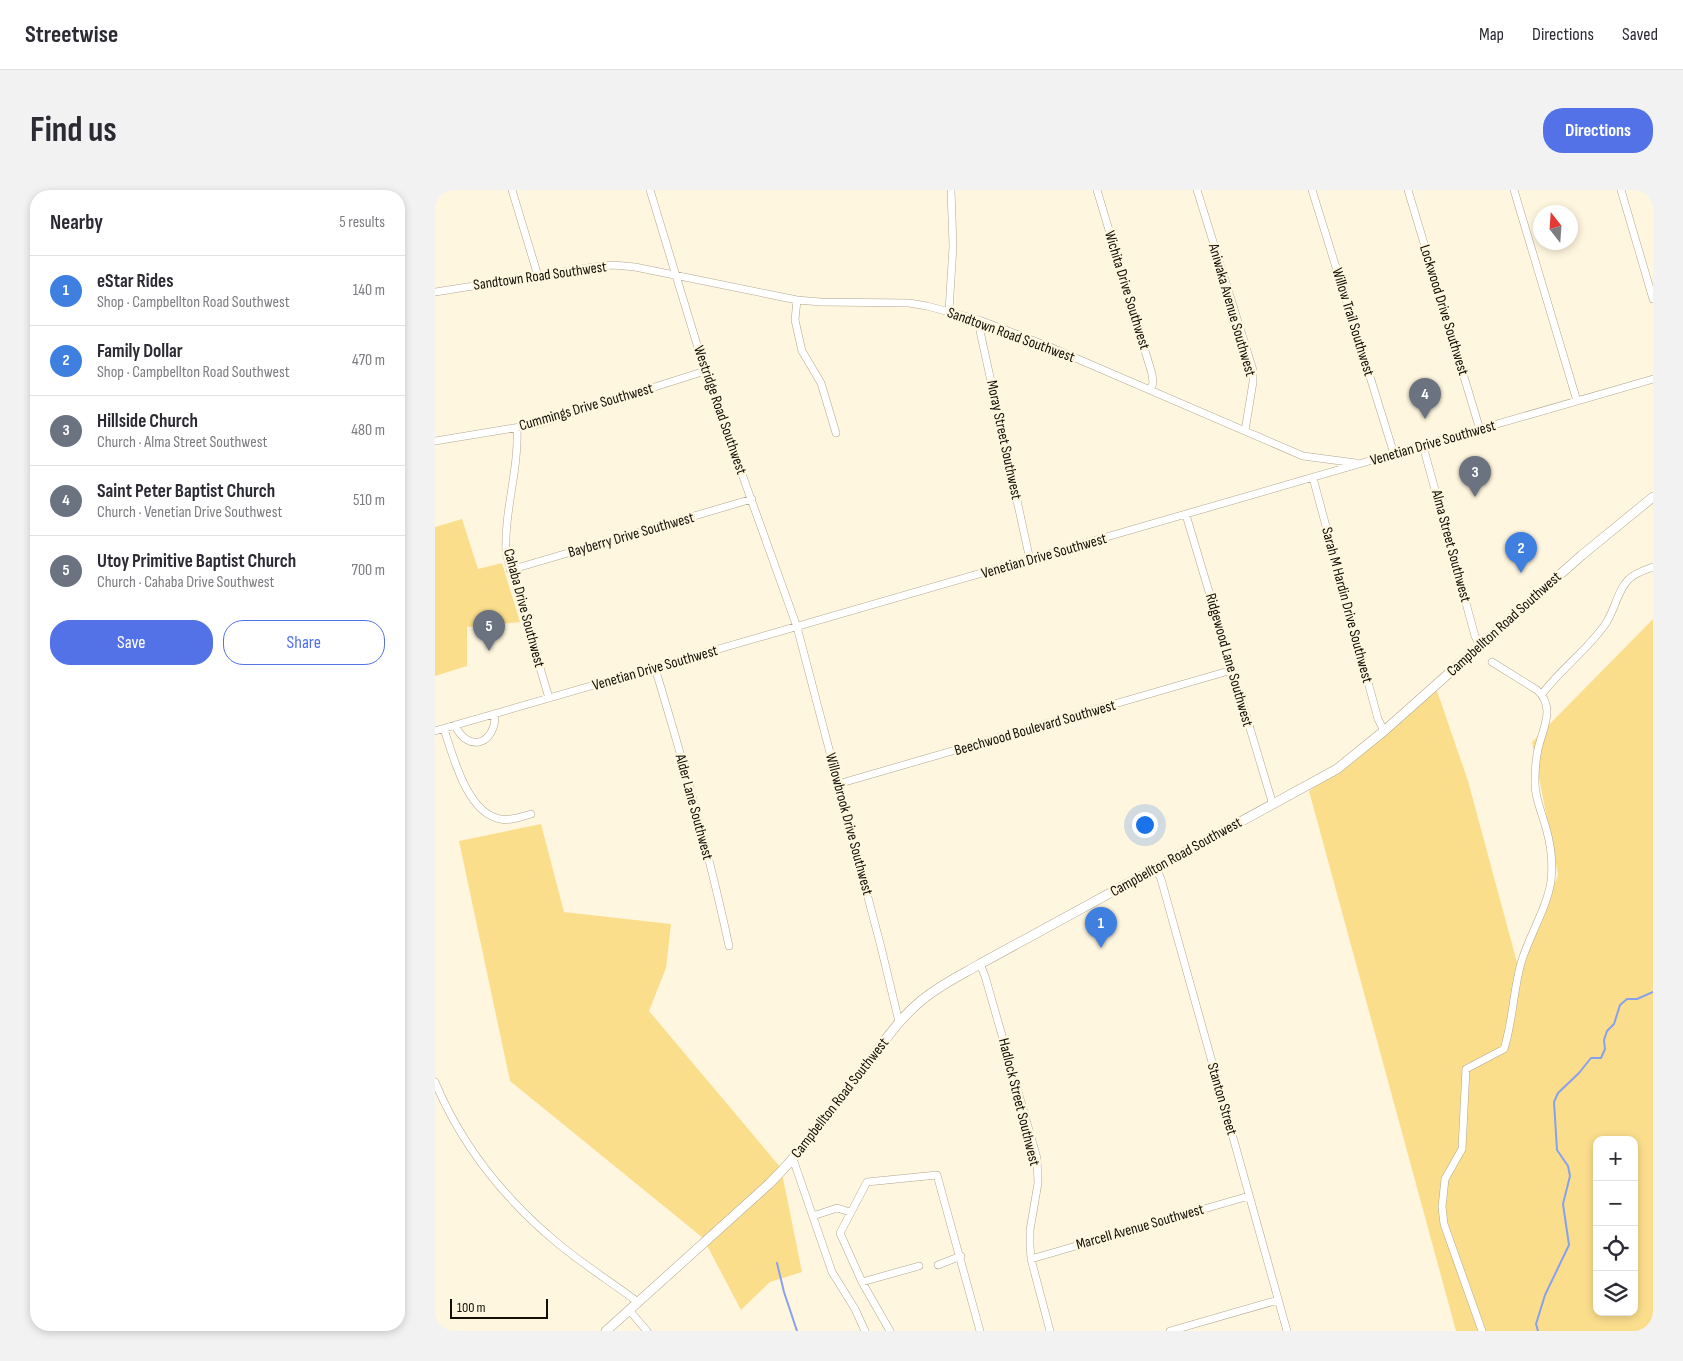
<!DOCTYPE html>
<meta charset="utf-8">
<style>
body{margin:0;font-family:"Sofia Sans Condensed",sans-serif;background:#f2f2f3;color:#2b2b33}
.controls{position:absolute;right:15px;bottom:15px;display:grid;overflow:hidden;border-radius:10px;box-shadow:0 2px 8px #0003}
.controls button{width:45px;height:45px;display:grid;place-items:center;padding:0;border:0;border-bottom:1px solid #e1e1e2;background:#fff;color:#2b2b33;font:25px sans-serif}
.compass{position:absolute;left:1098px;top:15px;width:45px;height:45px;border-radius:50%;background:#fff;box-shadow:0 2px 8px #0003;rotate:343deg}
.scale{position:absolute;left:15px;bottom:12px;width:98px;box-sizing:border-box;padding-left:5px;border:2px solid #110e06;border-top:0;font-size:14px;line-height:18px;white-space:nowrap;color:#110e06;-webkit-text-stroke:4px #fff6df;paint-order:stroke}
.you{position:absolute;left:709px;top:634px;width:18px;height:18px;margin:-12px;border:4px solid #fff;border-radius:50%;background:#1a73e8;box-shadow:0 0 0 8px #1a73e833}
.badge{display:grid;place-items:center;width:32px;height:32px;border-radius:50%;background:#5472e7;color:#fff;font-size:16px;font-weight:700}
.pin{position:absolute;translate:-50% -41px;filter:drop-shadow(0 1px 2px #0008)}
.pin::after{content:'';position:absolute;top:26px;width:18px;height:15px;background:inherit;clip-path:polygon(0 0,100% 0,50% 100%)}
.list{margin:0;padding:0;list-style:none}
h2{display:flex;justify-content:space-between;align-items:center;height:65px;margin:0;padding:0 20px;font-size:21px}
h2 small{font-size:16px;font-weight:400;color:#7c7c81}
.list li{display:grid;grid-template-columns:32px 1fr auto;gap:15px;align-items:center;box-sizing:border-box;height:70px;padding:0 20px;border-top:1px solid #e1e1e2}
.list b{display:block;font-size:19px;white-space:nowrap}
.list p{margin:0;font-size:16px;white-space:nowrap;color:#7c7c81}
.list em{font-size:16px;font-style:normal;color:#7c7c81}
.actions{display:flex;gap:10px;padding:15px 20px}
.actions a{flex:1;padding:11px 0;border:1px solid #5472e7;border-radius:20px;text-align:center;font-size:18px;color:#5472e7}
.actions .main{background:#5472e7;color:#fff}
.icon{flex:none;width:28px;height:28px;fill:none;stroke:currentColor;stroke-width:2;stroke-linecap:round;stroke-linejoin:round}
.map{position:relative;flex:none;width:1218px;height:1141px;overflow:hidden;border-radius:20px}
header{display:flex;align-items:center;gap:30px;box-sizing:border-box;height:70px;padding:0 25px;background:#fff;border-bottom:1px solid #e1e1e2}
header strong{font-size:24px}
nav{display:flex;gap:28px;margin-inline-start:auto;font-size:18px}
.intro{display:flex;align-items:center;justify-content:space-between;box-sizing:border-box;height:120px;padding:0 30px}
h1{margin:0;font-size:35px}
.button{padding:12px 22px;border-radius:20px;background:#5472e7;color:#fff;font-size:18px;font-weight:700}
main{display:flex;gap:30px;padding:0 30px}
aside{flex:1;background:#fff;border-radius:20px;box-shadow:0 2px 8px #0003}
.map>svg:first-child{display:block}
.green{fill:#fbde8c;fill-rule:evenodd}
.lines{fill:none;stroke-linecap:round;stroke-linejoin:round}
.stream{stroke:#88a1ee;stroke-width:2}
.minor-casing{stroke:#afa791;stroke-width:8}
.major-casing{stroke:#afa791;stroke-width:10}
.minor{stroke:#fff;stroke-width:7}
.major{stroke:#fff;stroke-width:9}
.labels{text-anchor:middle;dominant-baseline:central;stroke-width:5;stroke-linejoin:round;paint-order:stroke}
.street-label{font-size:15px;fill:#110e06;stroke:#fff6df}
</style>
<header>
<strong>Streetwise</strong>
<nav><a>Map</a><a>Directions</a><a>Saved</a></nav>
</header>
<div class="intro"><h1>Find us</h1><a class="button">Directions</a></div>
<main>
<aside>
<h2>Nearby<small>5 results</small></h2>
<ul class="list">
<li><span class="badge" style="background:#3f7fe0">1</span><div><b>eStar Rides</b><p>Shop · Campbellton Road Southwest</p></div><em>140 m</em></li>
<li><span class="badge" style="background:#3f7fe0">2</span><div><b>Family Dollar</b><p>Shop · Campbellton Road Southwest</p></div><em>470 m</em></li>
<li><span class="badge" style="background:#6b7280">3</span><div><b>Hillside Church</b><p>Church · Alma Street Southwest</p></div><em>480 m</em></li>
<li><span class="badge" style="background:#6b7280">4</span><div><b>Saint Peter Baptist Church</b><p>Church · Venetian Drive Southwest</p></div><em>510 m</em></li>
<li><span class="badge" style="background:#6b7280">5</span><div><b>Utoy Primitive Baptist Church</b><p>Church · Cahaba Drive Southwest</p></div><em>700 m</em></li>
</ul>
<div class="actions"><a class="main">Save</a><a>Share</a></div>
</aside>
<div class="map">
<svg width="1218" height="1141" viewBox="0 0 1218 1141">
<rect width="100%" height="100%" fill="#fff6df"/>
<path class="green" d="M27,329L43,379L67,373L85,432L32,437V476L0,486V337Z
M1218,429V1141H1021L874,601L915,572L1000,495L1033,591L1084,780L1123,685L1097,552ZM1162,950H1199V1122H1162Z
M106,634L129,722L236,734L231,778L214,821L346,978L367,1082L335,1092L306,1120L268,1048L75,891L24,651Z"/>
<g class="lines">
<path class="stream" d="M342,1073L349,1102L362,1141
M1103,1141L1101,1134L1110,1105L1134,1055L1128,1014L1135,986L1133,976L1122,960L1119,912L1123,903L1144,883L1156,868H1166L1170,859L1169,850L1172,841L1179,834L1185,815L1192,809H1202L1218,802"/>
<g class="minor-casing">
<path id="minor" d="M77,0L103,86
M215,0L270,181L362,437L446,757L464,832
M662,0L717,184L718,193L715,200
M762,0L818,180V192L810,241
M877,0L959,264
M973,0L1045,240
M1079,0L1142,211
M1186,0L1218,109
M0,102L159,77L178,75L200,77L362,110L386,112L474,113L492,116L544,130L615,157L868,266L921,273
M362,110L360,130L367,161L386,193L401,243
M514,121L518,56L516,0
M544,130L545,141L595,370
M82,238C84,280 69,321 71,363L114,508
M0,251L103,234L270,181
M988,256L1040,446L1045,456
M878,288L943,529L949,541
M751,325L838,615
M75,380L317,309
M220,478C248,570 274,662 294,756
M1107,504C1126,479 1151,461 1169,436C1180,422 1182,400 1194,389C1200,383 1210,380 1218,377
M20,535C33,564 61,554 60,524
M9,539C18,566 32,623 65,629C75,631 86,627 96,624
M0,541L1218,189
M403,594L797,480
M721,678L726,689L852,1141
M545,774L550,786L602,968L603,993L595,1040V1055L596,1069L615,1141
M0,892C26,954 69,1008 120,1051C146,1073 176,1092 203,1112
M358,969L397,1082L420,1119L430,1141
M378,1026L402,1018L415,1022
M596,1069L814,1006
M503,1075L526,1066
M427,1092L484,1076
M194,1120L212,1141
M455,1141L427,1092L405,1043L432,992L502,985L545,1141
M735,1141L843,1110
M1047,1141L1009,1034L1007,1017L1010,989L1027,959L1031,879L1069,859C1078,831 1078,802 1086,773C1094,746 1112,718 1116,691C1118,673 1116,655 1111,638C1107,623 1099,606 1100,590C1100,580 1101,569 1103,559C1108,538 1121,517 1102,500L1057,472"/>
</g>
<g class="major-casing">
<path id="major" d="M171,1141L334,994C372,956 402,912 435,870C451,849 466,827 487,810C505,795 526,785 545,774L902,579L949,541L1147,365L1218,307"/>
</g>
<use href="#minor" class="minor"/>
<use href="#major" class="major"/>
</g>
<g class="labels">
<g class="street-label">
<text transform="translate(105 86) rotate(-8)">Sandtown Road Southwest</text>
<text transform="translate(692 100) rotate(73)">Wichita Drive Southwest</text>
<text transform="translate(797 120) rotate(74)">Aniwaka Avenue Southwest</text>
<text transform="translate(1009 120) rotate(73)">Lockwood Drive Southwest</text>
<text transform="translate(918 132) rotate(73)">Willow Trail Southwest</text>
<text transform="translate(576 145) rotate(20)">Sandtown Road Southwest</text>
<text transform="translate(151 217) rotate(-16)">Cummings Drive Southwest</text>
<text transform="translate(285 220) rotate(71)">Westridge Road Southwest</text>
<text transform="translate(569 250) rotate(78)">Moray Street Southwest</text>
<text transform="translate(998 253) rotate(-16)">Venetian Drive Southwest</text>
<text transform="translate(196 345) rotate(-16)">Bayberry Drive Southwest</text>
<text transform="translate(1016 356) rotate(75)">Alma Street Southwest</text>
<text transform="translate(609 366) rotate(-16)">Venetian Drive Southwest</text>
<text transform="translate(912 415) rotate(75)">Sarah M Hardin Drive Southwest</text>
<text transform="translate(89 418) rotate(75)">Cahaba Drive Southwest</text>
<text transform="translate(1069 434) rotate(-42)">Campbellton Road Southwest</text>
<text transform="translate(794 470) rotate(74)">Ridgewood Lane Southwest</text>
<text transform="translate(220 478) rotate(-16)">Venetian Drive Southwest</text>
<text transform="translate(600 538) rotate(-16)">Beechwood Boulevard Southwest</text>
<text transform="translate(259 617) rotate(75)">Alder Lane Southwest</text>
<text transform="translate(414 634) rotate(75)">Willowbrook Drive Southwest</text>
<text transform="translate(741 667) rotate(-29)">Campbellton Road Southwest</text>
<text transform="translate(405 908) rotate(-52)">Campbellton Road Southwest</text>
<text transform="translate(787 909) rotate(74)">Stanton Street</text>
<text transform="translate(584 912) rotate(76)">Hadlock Street Southwest</text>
<text transform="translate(705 1037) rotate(-16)">Marcell Avenue Southwest</text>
</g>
</g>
</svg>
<div class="controls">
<button>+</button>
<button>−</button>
<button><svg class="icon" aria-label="locate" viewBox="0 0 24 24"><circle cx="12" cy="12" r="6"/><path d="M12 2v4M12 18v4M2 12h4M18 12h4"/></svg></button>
<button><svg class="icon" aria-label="layers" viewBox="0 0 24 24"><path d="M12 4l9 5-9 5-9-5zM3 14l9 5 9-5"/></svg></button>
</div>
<svg class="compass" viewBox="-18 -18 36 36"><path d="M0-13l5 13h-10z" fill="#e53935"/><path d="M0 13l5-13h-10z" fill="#7c7c81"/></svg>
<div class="scale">100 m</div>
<div class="you"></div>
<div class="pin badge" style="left:666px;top:758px;background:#3f7fe0">1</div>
<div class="pin badge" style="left:1086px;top:383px;background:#3f7fe0">2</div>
<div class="pin badge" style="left:1040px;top:307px;background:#6b7280">3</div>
<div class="pin badge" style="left:990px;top:229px;background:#6b7280">4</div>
<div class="pin badge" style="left:54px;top:461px;background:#6b7280">5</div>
</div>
</main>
